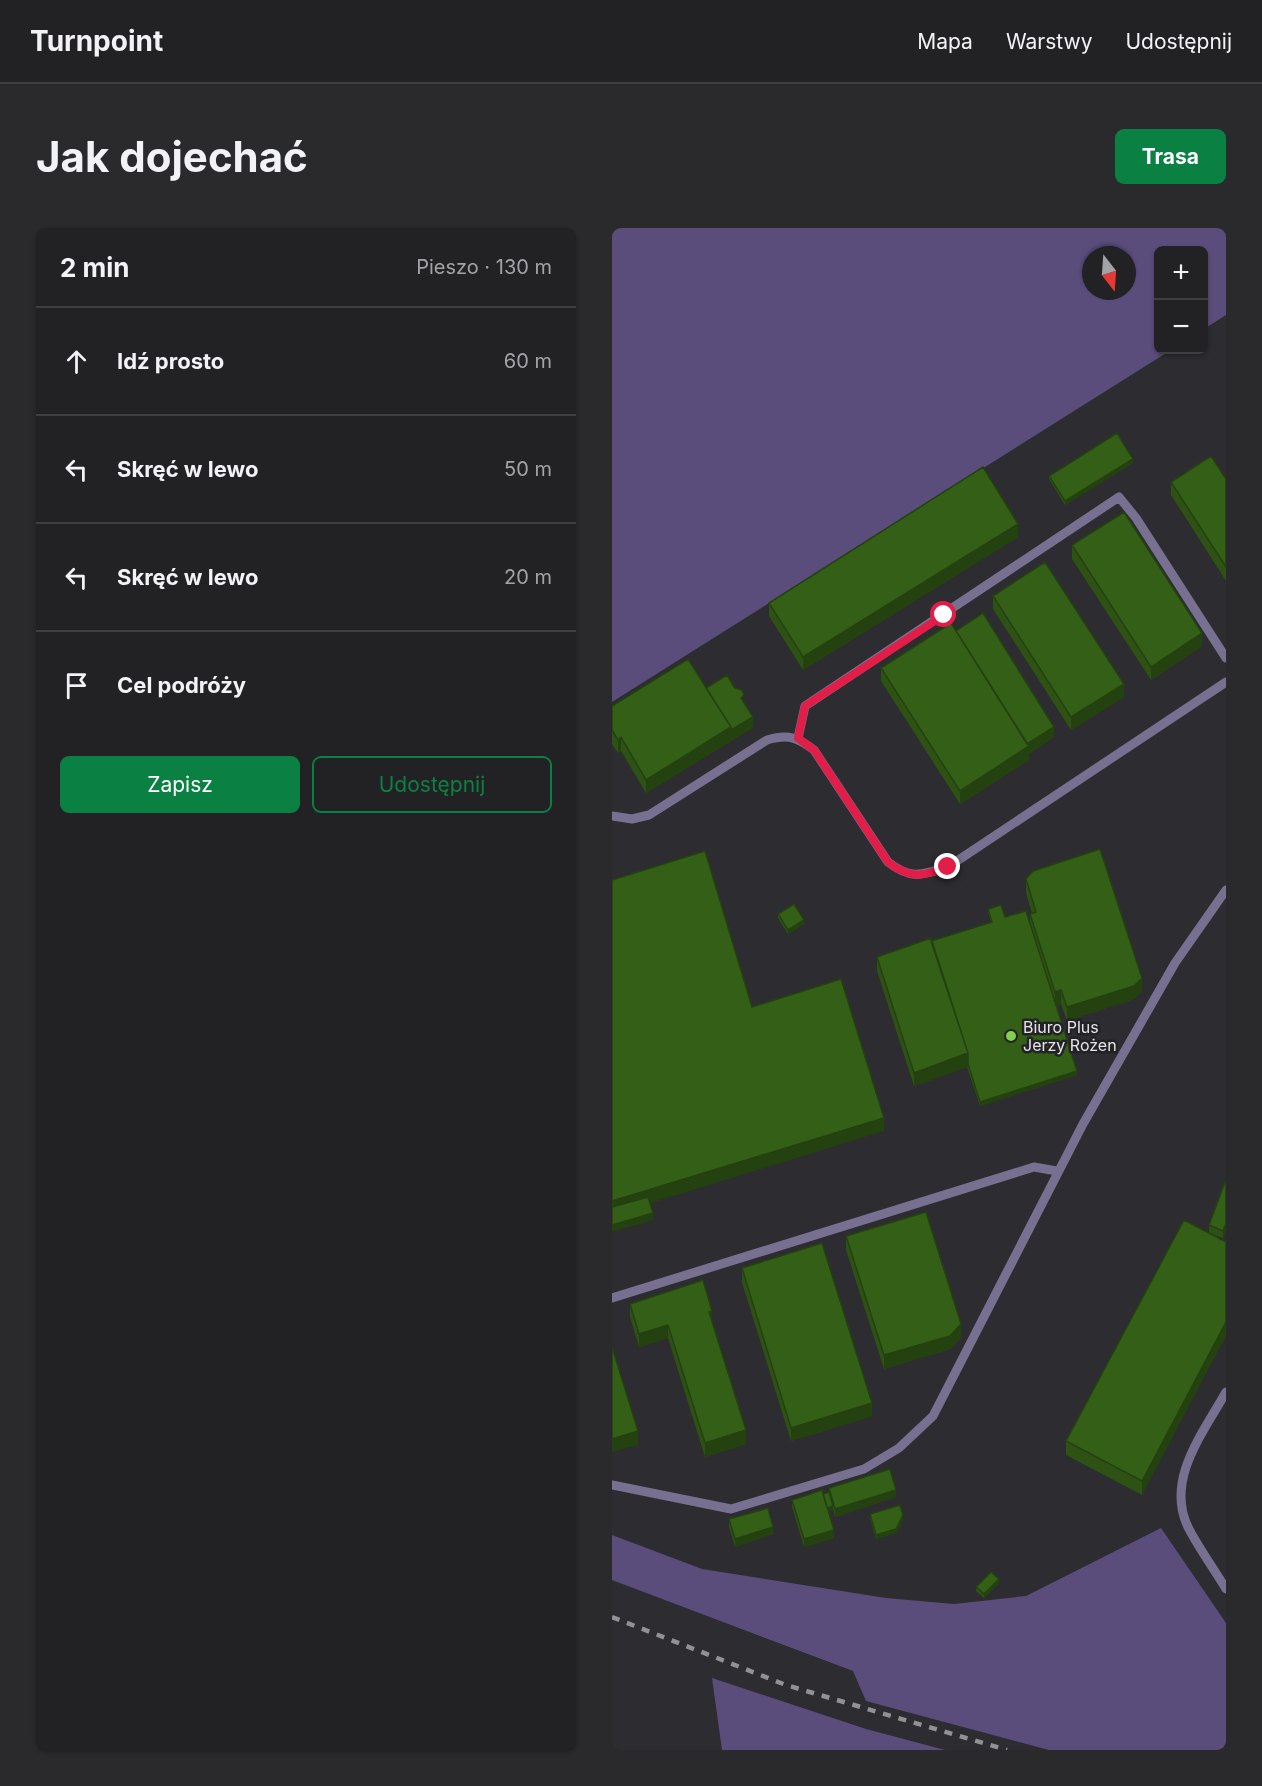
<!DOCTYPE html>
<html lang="pl">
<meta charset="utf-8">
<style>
body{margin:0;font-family:Inter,sans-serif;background:#2a292c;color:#f1f3f6}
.controls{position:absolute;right:18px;top:18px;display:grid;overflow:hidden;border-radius:9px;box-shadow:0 2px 4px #0004}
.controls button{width:54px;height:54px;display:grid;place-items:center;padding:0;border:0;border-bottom:2px solid #3f3e41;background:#222124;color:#f1f3f6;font:30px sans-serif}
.compass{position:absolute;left:470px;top:18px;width:54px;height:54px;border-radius:50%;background:#222124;box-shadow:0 2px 4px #0004;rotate:163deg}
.stop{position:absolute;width:18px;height:18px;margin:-14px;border:4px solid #e11d48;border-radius:50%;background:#fff}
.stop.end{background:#e11d48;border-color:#fff;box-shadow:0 2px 6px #0008}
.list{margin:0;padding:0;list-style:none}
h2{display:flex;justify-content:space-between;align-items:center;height:78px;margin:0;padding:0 24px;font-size:26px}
h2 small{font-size:20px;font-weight:400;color:#a2a3a6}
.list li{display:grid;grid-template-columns:39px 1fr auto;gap:18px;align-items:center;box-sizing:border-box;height:108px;padding:0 24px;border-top:2px solid #3f3e41}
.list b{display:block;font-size:22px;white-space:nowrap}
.list em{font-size:20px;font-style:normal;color:#a2a3a6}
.actions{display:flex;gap:12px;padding:18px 24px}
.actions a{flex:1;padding:14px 0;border:2px solid #0b8043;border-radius:9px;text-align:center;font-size:21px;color:#0b8043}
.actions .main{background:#0b8043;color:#fff}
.icon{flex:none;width:33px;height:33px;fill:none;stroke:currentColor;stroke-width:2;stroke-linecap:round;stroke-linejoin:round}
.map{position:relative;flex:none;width:614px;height:1522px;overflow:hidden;border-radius:9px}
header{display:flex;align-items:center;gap:36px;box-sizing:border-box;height:84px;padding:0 30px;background:#222124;border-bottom:2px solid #3f3e41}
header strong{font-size:28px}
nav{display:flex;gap:33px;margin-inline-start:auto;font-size:21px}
.intro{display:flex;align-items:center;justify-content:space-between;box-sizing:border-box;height:144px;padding:0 36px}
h1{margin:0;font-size:42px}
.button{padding:15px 27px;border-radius:9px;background:#0b8043;color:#fff;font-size:21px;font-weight:700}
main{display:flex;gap:36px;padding:0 36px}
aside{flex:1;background:#222124;border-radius:9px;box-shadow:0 2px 4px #0004}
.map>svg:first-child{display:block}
.green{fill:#5a4d7b;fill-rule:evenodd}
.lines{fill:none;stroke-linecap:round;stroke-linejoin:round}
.lane{stroke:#777090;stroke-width:9}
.rail{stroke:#929295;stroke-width:4.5;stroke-dasharray:8 8;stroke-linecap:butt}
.wall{fill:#2d5214}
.shaded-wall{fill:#244210}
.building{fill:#345f17;stroke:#244210;stroke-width:1.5}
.route{stroke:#e11d48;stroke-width:8}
.poi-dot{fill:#81d050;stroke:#232226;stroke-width:2}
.labels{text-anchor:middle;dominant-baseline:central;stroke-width:5;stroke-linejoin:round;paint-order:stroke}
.poi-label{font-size:16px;fill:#e5e5e7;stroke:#232226;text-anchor:start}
</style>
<header>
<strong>Turnpoint</strong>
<nav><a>Mapa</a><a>Warstwy</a><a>Udostępnij</a></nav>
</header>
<div class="intro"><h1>Jak dojechać</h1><a class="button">Trasa</a></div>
<main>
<aside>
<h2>2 min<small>Pieszo · 130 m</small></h2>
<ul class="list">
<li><svg class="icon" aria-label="ahead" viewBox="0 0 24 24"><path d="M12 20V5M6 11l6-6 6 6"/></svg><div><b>Idź prosto</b></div><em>60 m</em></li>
<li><svg class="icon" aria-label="left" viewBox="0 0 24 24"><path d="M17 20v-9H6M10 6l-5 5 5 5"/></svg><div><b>Skręć w lewo</b></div><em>50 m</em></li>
<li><svg class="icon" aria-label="left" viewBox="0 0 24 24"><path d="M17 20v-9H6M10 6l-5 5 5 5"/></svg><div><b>Skręć w lewo</b></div><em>20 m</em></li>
<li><svg class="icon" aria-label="arrive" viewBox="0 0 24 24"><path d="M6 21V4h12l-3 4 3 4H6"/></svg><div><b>Cel podróży</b></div></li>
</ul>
<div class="actions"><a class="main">Zapisz</a><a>Udostępnij</a></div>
</aside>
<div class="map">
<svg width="614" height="1522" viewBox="0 0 614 1522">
<rect width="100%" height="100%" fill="#2d2c30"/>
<path class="green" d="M0,0H614V87L592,101V22H546V122H559L0,474ZM479,27H515V63H479Z
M549,1300L614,1395V1522H437L254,1473L241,1443L0,1352V1307L90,1341L274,1370L342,1376L414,1368Z
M100,1450L254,1501L333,1522H110Z"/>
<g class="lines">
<path class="lane" d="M186,510L193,478L507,269L524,290L614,430
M0,588L20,591L37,587L155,512C176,506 185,509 202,522L276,634C299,652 310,647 336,639L614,454
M0,1070L422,939L445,943
M614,1164C591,1205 552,1253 577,1301C588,1322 602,1341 614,1361
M0,1257L119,1281L252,1241L287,1220L321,1188L471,896L563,735L614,662"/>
<path class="rail" d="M0,1389L174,1457L395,1522"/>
</g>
<path class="wall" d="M521,235L453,277L437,251V248Z
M614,251V353L559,267V254Z
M406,309L191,442L157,388V375Z
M460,317L590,418L539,452L460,331Z
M381,368L512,469L459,502L381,381Z
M344,403L442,509L417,526V532L348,576L269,453V440Z
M94,460L132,474L141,500L119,513L34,565L9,523L6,525L0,516V478Z
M414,651L530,763L522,771L455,793L449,776L444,777L465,847L368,878L355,839L302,858L265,743V729L319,713L379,694L376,685V681L393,689L418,695V686L420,685L414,665Z
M166,686L192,696L176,706L166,690Z
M613,954L611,1010L597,1005V997Z
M572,992L530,1267L454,1227V1213Z
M234,1008L349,1110L338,1121L272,1141L234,1022Z
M130,1040L260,1188L179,1213L130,1054Z
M18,1076L100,1095L134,1216L93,1229L56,1110L27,1119L18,1089Z
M217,1260L284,1269L223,1289L221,1281V1282L216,1283L222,1310L192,1319L180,1279V1272L211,1266L217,1264Z
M258,1286L291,1291L284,1305L264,1311L258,1290Z
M117,1291L161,1306L123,1319L117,1299Z
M387,1355L372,1370L364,1363V1359Z"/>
<path class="shaded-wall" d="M521,231V235L453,277V273Z
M406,296V309L191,442V429Z
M590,405V418L539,452V439Z
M512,456V469L459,502V489Z
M141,489V500L119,513V502Z
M119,499V513L34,565V552Z
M442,499V509L417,526V532L348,576V563L414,517Z
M9,509V523L6,525V512Z
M192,692V696L176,706V702Z
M530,750V763L522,771L455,793V779Z
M449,762V776L443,778V764Z
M356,825V839L302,858V845Z
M465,843V847L368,878V874Z
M272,890V903L0,987V973Z
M41,985V992L0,1004V997Z
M614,995V1002L611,1010V1003Z
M100,1083V1097L97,1084Z
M614,1094V1108L530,1267V1253Z
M349,1096V1110L338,1121L272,1141V1127Z
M56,1097V1110L27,1119V1106Z
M260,1175V1188L179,1213V1200Z
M134,1202V1216L93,1229V1215Z
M26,1203V1217L0,1224V1211Z
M284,1262V1269L223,1289V1281Z
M221,1278V1282L214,1284V1280Z
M291,1287V1291L284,1305L264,1311V1307Z
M161,1299V1306L123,1319V1311Z
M222,1302V1310L192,1319V1311Z
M387,1351V1355L372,1370V1366Z"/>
<path class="building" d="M505,205L521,231L453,273L437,248Z
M599,228L614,251V339L559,254Z
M371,239L406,296L191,429L157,375Z
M512,284L590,405L539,439L460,317Z
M433,334L512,456L459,489L381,368Z
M371,385L442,499L415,516L344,403Z
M339,395L417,518L348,563L269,440Z
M76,431L119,499L34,552L9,509L6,512L0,502V478Z
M115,447L123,460L130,462L132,467L129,470L141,489L119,502V499L94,460Z
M488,621L530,750L522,758L455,779L449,762L443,764L418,686L424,684L414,651L421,643Z
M93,623L140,779L229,751L272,890L0,973V652Z
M182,676L192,692L176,702L166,686Z
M389,677L393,689L414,683L465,843L368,874L356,836V825L319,713L380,694L376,681Z
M319,710L356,825L302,845L265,729Z
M613,954H614V995L611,1003L597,997Z
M36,969L41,985L0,997V979Z
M314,984L349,1096L338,1108L272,1127L234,1008Z
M572,992L614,1014V1094L530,1253L454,1213Z
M210,1015L260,1175L179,1200L130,1040Z
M91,1052L100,1083L97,1084L134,1202L93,1215L56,1097L27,1106L18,1076Z
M0,1119L26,1203L0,1211Z
M278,1241L284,1262L223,1281L217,1260Z
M210,1262L222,1302L192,1311L180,1272Z
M217,1264L221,1278L215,1280L211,1266Z
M288,1277L291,1287L284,1301L264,1307L258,1286Z
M156,1280L161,1299L123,1311L117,1291Z
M379,1344L387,1351L372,1366L364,1359Z"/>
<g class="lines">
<path class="route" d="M332,387L193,478L186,510L202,522L276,634C299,652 310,648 336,639"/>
</g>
<circle class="poi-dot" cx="399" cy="808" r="6"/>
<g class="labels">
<g class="poi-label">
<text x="411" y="799">Biuro Plus<tspan x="411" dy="18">Jerzy Rożen</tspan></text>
</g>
</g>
</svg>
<div class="controls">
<button>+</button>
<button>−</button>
</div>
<svg class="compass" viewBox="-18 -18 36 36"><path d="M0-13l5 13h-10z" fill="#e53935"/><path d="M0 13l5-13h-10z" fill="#a2a3a6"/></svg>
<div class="stop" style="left:332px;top:387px"></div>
<div class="stop end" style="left:336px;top:639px"></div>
</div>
</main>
